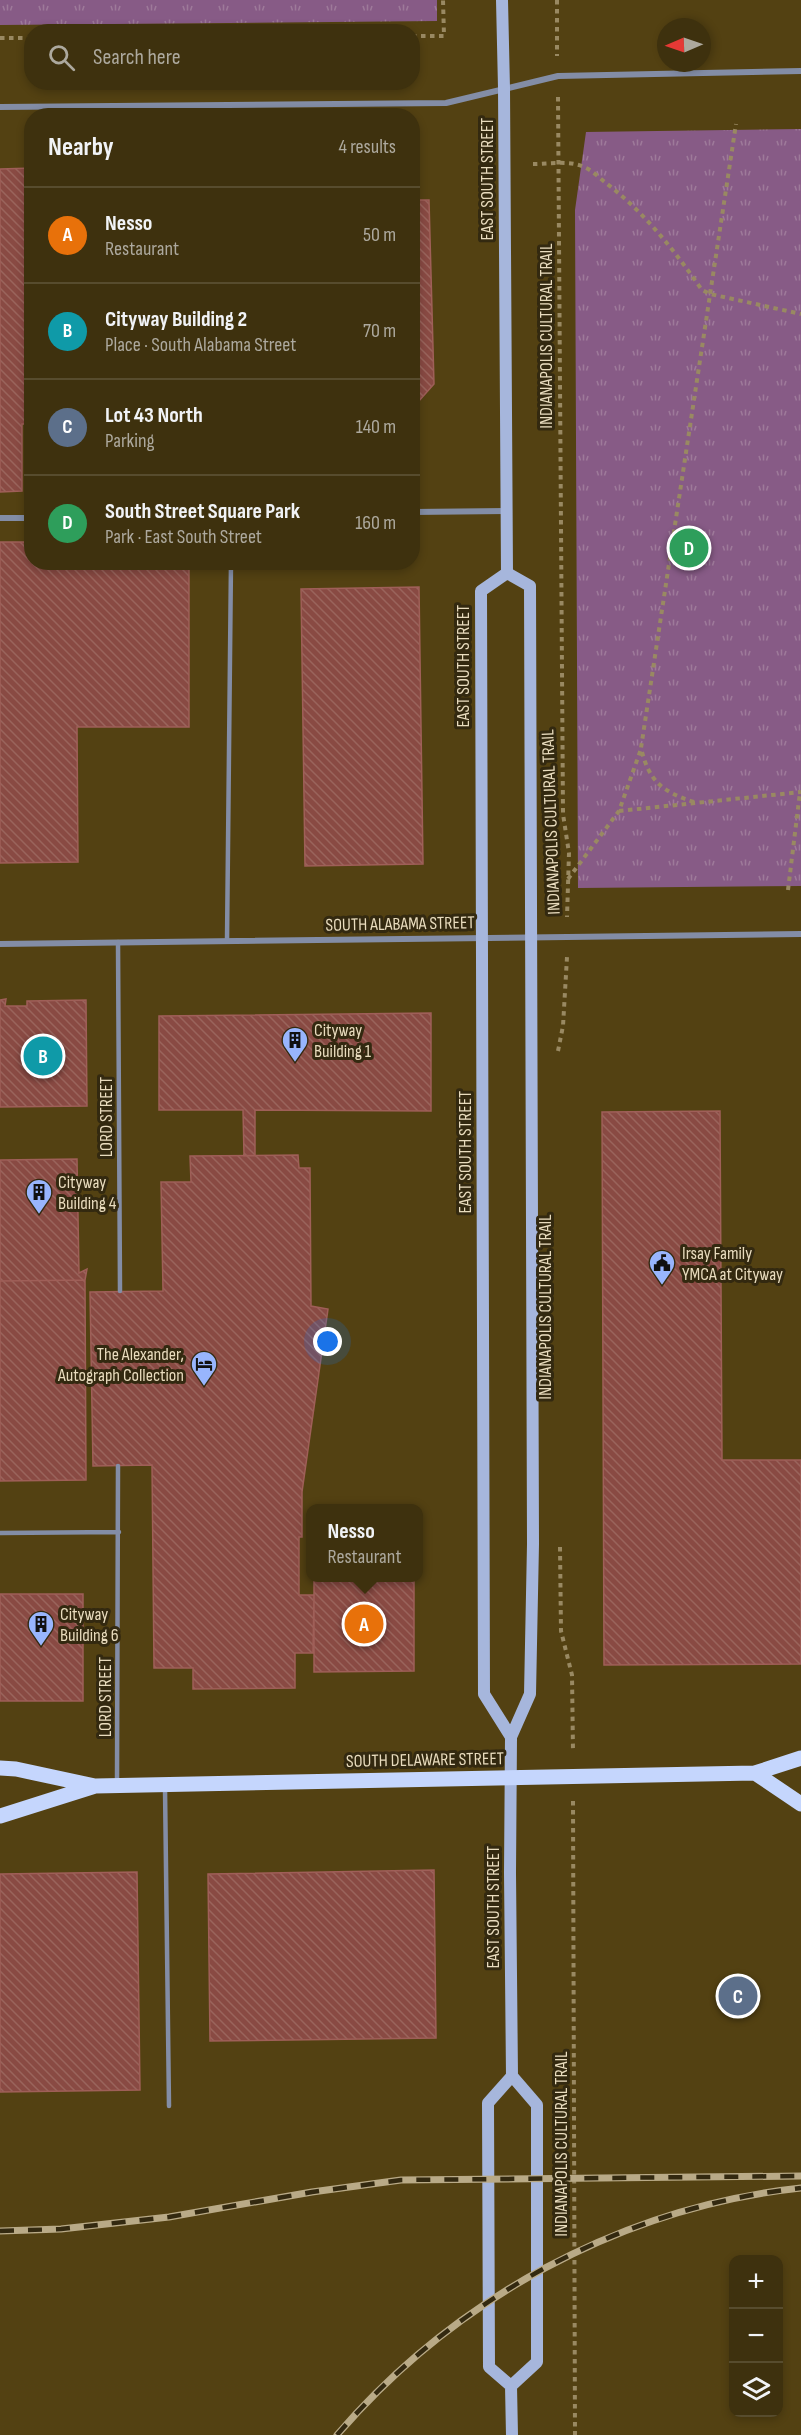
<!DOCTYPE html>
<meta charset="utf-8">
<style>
body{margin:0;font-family:"Sofia Sans Condensed",sans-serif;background:#493d1c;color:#f1f3f6}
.controls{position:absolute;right:18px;bottom:18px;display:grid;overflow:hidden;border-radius:12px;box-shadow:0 3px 9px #0003}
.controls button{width:54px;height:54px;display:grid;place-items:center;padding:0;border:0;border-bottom:2px solid #574c2e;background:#3e310e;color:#f1f3f6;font:30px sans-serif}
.compass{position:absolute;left:657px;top:18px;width:54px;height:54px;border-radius:50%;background:#3e310e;box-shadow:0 3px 9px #0003;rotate:268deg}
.you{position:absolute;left:328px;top:1342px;width:21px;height:21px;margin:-15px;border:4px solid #fff;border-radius:50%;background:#1a73e8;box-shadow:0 0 0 9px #1a73e833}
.badge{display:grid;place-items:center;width:39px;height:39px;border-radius:50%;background:#d6ab8b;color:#fff;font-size:20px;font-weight:700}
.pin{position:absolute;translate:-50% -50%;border:3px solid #fff;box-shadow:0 2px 6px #0006}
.popup{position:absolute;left:306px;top:1504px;width:117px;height:78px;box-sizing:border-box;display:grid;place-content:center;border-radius:12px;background:#3e310e;filter:drop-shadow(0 2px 4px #0005);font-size:20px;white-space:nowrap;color:#ada99e}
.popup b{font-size:22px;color:#f1f3f6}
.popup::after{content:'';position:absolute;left:50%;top:100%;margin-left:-12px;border:12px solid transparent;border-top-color:#3e310e}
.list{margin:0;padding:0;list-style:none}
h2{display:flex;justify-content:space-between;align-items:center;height:78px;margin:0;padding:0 24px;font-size:26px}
h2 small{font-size:20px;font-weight:400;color:#ada99e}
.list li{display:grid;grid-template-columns:39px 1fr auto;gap:18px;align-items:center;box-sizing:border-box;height:96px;padding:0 24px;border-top:2px solid #574c2e}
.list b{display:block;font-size:22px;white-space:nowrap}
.list p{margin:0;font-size:20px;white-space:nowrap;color:#ada99e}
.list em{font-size:20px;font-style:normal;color:#ada99e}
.icon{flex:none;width:33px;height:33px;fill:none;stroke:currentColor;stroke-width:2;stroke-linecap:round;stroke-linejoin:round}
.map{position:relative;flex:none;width:801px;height:2435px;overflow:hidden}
.search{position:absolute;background:#3e310e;box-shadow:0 3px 9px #0003;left:24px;top:24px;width:396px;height:66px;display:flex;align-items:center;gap:15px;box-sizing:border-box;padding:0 21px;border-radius:24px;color:#ada99e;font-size:22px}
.panel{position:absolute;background:#3e310e;box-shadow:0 3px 9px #0003;left:24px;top:108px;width:396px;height:462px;border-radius:24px}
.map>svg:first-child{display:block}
.grass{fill:url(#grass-tufts)}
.building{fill:url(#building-back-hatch);stroke:#9f5f58;stroke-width:1.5}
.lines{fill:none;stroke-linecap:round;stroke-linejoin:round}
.path{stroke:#998962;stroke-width:4;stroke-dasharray:4.5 4.5;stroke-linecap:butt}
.lane{stroke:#838da6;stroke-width:4.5}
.street{stroke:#838da6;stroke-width:6}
.secondary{stroke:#a6b6dc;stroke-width:12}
.primary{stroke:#c5d6fd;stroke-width:15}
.rail-casing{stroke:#b9aa87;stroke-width:7}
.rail{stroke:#332910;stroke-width:4.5;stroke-dasharray:14;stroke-linecap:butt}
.labels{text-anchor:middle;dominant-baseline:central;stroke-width:6;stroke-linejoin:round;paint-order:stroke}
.street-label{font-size:18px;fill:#e9dcbe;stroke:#332910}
.poi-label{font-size:18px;fill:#e9dcbe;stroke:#332910;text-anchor:start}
</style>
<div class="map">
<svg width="801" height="2435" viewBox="0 0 801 2435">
<defs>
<pattern id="grass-tufts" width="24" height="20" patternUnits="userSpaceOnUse" patternTransform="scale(1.5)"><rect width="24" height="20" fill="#875b86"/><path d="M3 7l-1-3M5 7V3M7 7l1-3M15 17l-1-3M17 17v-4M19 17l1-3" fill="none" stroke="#9e7a9a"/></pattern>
<pattern id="building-back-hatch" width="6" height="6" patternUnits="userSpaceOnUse" patternTransform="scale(1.5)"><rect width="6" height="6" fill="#894a43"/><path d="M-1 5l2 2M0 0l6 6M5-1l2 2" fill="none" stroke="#9a645c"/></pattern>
</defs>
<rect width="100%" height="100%" fill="#534112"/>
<path class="grass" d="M0,0H437V21L0,25Z
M801,129V886L578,888L575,210L586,132Z"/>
<path class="building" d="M32,168V424H22V491L0,492V169Z
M412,200H429L434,384L418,402H412Z
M0,542H32V562H189V727H77L78,862L0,863Z
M419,587L423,864L305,866L301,589Z
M6,999L5,1006H27V1001L86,1000L87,1106L0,1107V1000Z
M431,1013V1111L255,1110V1156H244L243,1110H159V1016Z
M720,1111L722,1460H801V1664L604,1665L602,1112Z
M298,1155L299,1168H310L311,1306L328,1309L302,1492V1537H299V1595H314L313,1653H295V1688L193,1689V1668H154L152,1465L93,1466L90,1292L163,1291L161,1182H191L190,1156Z
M77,1159L79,1273L87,1269L85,1280L0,1281V1160Z
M85,1280L86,1480L0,1481V1281Z
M314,1578H414V1671L314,1672Z
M0,1594H83V1701H0Z
M434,1870L436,2038L210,2041L208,1874Z
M137,1872L140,2090L0,2092V1874Z"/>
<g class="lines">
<path class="path" d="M557,0V56
M412,36H444L443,0
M0,38H32
M558,97L563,814L569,853L567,917
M533,164C549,164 569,160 584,167C592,170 599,178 606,183C645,213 674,250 702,290L710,294L801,314
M694,802C663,792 649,782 641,748L736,124
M619,811L801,792
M568,879L619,811L641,749
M788,890L800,792
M558,1051L563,1026L567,957
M560,1547L561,1631L572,1675L573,1751
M573,1801L575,2435"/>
<path class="lane" d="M227,941L231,562
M118,942L120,1291
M0,1533L119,1532
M117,1783L118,1466
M165,1788L169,2106"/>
<path class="street" d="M0,107L446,103L558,76L801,71
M412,512L506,511
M0,518H32
M0,944L801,934"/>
<path class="secondary" d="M502,0L504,88L507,573
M507,573L530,586L533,1544L530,1694L511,1737L510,1873L512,2076L537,2105V2362L511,2386L512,2435
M507,573L481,591L484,1694L511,1737
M511,2386L489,2367L488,2103L512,2076"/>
<path class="primary" d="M0,1768L16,1769L95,1786L755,1773L801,1758
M755,1773L801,1804
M0,1816L95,1786"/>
<g class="rail-casing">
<path id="rail" d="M0,2231L61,2229L169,2217L312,2192L401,2180L801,2176
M337,2435C454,2299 622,2207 801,2188"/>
</g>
<use href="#rail" class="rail"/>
</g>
<defs>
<g id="building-pin" transform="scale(1.35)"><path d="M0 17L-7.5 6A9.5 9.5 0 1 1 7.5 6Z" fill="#98b5fd" stroke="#332910"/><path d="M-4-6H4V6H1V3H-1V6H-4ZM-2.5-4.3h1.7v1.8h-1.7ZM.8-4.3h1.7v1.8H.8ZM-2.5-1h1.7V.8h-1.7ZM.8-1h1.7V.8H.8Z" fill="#111"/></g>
<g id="civic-pin" transform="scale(1.35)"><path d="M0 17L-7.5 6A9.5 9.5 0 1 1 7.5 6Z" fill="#98b5fd" stroke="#332910"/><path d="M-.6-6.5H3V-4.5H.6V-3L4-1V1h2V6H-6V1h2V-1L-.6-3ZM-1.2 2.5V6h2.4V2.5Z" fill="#111"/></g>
<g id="hotel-pin" transform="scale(1.35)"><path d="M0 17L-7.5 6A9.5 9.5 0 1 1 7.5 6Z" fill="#98b5fd" stroke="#332910"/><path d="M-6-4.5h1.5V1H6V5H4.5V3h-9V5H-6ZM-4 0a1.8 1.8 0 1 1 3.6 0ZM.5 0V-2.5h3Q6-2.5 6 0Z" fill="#111"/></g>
</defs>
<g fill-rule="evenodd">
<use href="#building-pin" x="295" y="1040"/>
<use href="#building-pin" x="39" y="1192"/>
<use href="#civic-pin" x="662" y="1263"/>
<use href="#hotel-pin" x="204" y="1364"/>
<use href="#building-pin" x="41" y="1624"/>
</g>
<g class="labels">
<g class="street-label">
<text transform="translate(487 179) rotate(-90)">EAST SOUTH STREET</text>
<text transform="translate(546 336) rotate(-90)">INDIANAPOLIS CULTURAL TRAIL</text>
<text transform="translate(463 666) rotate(-90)">EAST SOUTH STREET</text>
<text transform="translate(551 822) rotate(-92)">INDIANAPOLIS CULTURAL TRAIL</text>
<text transform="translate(400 924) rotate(-1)">SOUTH ALABAMA STREET</text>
<text transform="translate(106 1117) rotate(-90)">LORD STREET</text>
<text transform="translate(465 1152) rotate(-90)">EAST SOUTH STREET</text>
<text transform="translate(545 1307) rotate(-90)">INDIANAPOLIS CULTURAL TRAIL</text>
<text transform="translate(105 1697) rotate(-90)">LORD STREET</text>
<text transform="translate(425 1760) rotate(-1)">SOUTH DELAWARE STREET</text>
<text transform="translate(493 1907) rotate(-90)">EAST SOUTH STREET</text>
<text transform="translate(561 2144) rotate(-90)">INDIANAPOLIS CULTURAL TRAIL</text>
</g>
<g class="poi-label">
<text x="314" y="1030">Cityway<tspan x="314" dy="21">Building 1</tspan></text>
<text x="58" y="1182">Cityway<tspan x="58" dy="21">Building 4</tspan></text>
<text x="682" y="1253">Irsay Family<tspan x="682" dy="21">YMCA at Cityway</tspan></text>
<text x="184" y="1354" text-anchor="end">The Alexander,<tspan x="184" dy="21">Autograph Collection</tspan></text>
<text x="60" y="1614">Cityway<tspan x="60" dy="21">Building 6</tspan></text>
</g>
</g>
</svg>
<div class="controls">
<button>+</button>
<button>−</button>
<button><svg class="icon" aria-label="layers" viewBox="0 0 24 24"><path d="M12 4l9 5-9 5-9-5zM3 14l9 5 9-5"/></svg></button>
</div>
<svg class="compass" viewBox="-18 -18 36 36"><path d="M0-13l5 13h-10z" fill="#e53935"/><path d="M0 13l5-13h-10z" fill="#ada99e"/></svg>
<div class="you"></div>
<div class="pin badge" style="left:364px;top:1624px;background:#e8710a">A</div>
<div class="popup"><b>Nesso</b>Restaurant</div>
<div class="pin badge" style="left:43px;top:1056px;background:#0f9aa8">B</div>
<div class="pin badge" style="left:738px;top:1996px;background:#5c6f8a">C</div>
<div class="pin badge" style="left:689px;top:548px;background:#2e9e5b">D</div>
<div class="search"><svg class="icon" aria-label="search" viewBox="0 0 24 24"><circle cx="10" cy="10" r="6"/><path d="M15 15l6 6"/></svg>Search here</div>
<section class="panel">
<h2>Nearby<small>4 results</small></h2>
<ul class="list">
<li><span class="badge" style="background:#e8710a">A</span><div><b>Nesso</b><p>Restaurant</p></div><em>50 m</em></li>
<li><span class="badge" style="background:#0f9aa8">B</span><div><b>Cityway Building 2</b><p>Place · South Alabama Street</p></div><em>70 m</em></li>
<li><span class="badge" style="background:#5c6f8a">C</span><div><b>Lot 43 North</b><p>Parking</p></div><em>140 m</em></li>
<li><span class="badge" style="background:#2e9e5b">D</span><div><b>South Street Square Park</b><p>Park · East South Street</p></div><em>160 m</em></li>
</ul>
</section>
</div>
